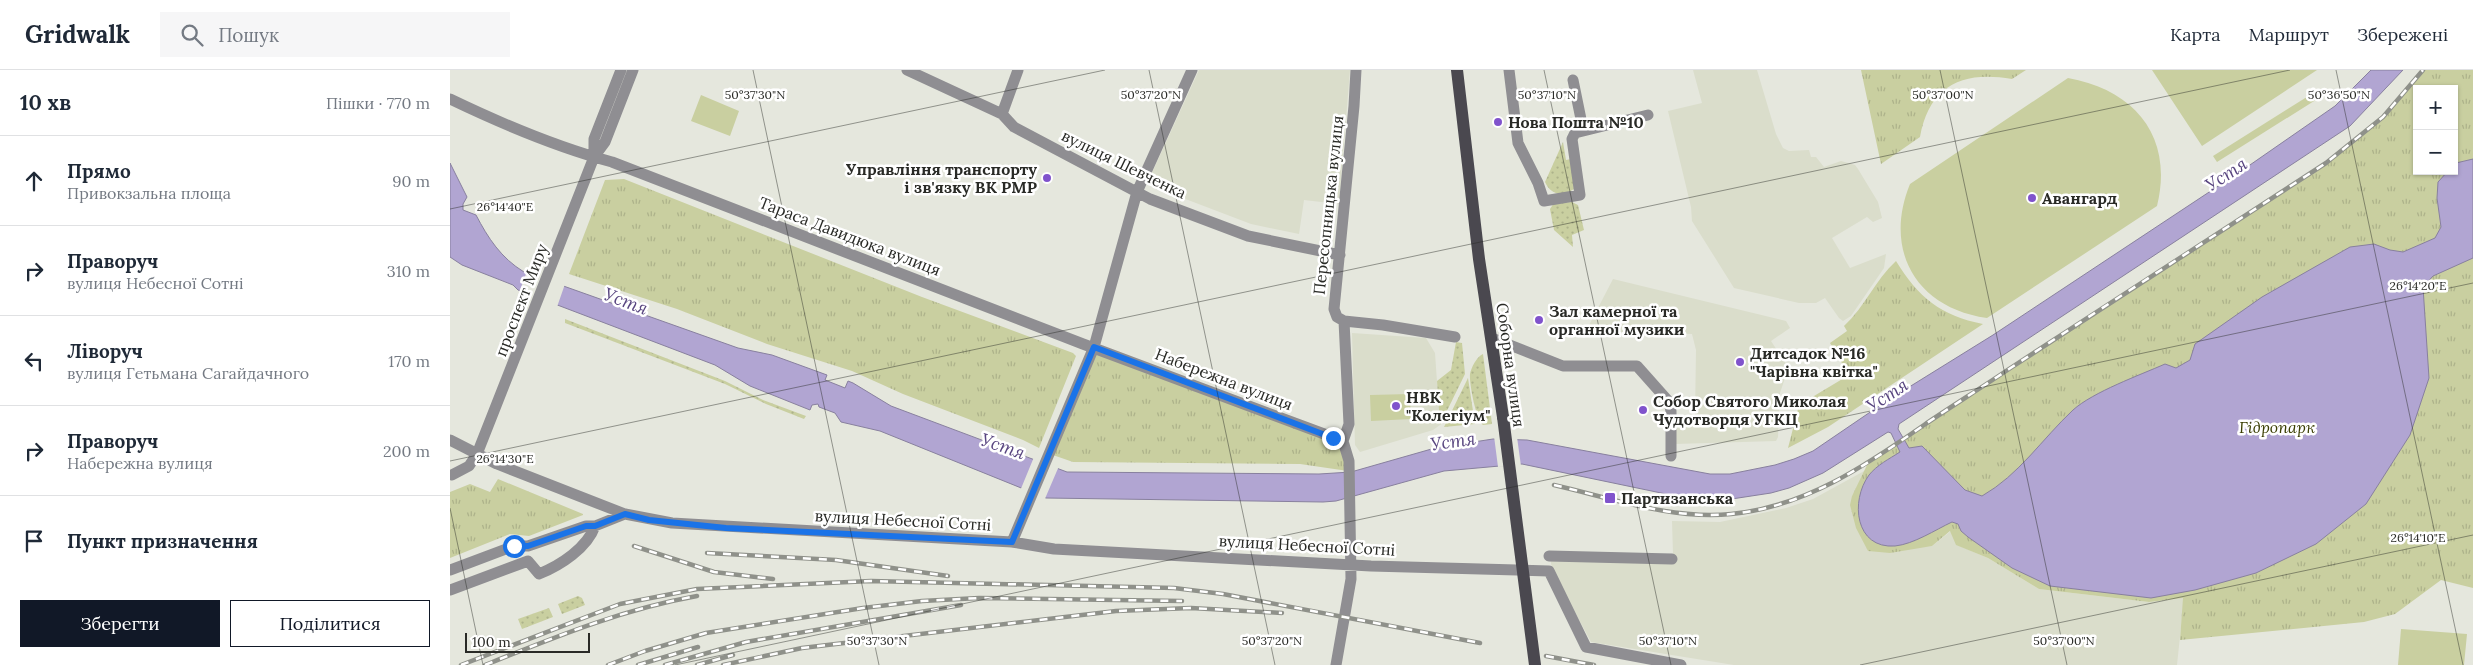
<!DOCTYPE html>
<html lang="uk">
<meta charset="utf-8">
<style>
body{margin:0;font-family:Lora,serif;background:#f6f6f7;color:#1f2937}
.controls{position:absolute;right:15px;top:15px;display:grid;overflow:hidden;border-radius:0px;box-shadow:0 1px 4px #0004}
.controls button{width:45px;height:45px;display:grid;place-items:center;padding:0;border:0;border-bottom:1px solid #e0e1e3;background:#fff;color:#1f2937;font:25px sans-serif}
.scale{position:absolute;left:15px;bottom:12px;width:125px;box-sizing:border-box;padding-left:5px;border:2px solid #292a26;border-top:0;font-size:14px;line-height:18px;white-space:nowrap;color:#292a26;-webkit-text-stroke:4px #fff;paint-order:stroke}
.stop{position:absolute;width:15px;height:15px;margin:-11px;border:4px solid #1a73e8;border-radius:50%;background:#fff}
.stop.end{background:#1a73e8;border-color:#fff;box-shadow:0 1px 5px #0008}
.list{margin:0;padding:0;list-style:none}
h2{display:flex;justify-content:space-between;align-items:center;height:65px;margin:0;padding:0 20px;font-size:21px}
h2 small{font-size:16px;font-weight:400;color:#747a83}
.list li{display:grid;grid-template-columns:32px 1fr auto;gap:15px;align-items:center;box-sizing:border-box;height:90px;padding:0 20px;border-top:1px solid #e0e1e3}
.list b{display:block;font-size:19px;white-space:nowrap}
.list p{margin:0;font-size:16px;white-space:nowrap;color:#747a83}
.list em{font-size:16px;font-style:normal;color:#747a83}
.actions{display:flex;gap:10px;padding:15px 20px}
.actions a{flex:1;padding:11px 0;border:1px solid #111827;border-radius:0px;text-align:center;font-size:18px;color:#111827}
.actions .main{background:#111827;color:#fff}
.icon{flex:none;width:28px;height:28px;fill:none;stroke:currentColor;stroke-width:2;stroke-linecap:round;stroke-linejoin:round}
.map{position:relative;flex:none;width:2023px;height:595px;overflow:hidden}
header{display:flex;align-items:center;gap:30px;box-sizing:border-box;height:70px;padding:0 25px;background:#fff;border-bottom:1px solid #e0e1e3}
header strong{font-size:24px}
nav{display:flex;gap:28px;margin-inline-start:auto;font-size:18px}
.search{width:350px;height:45px;background:#f6f6f7;display:flex;align-items:center;gap:12px;box-sizing:border-box;padding:0 18px;border-radius:0px;color:#747a83;font-size:19px}
main{display:flex}
aside{flex:1;background:#fff}
.map>svg:first-child{display:block}
.built{fill:#daddcb}
.grass{fill:url(#grass-dots)}
.park{fill:url(#park-tufts);fill-rule:evenodd}
.pitch{fill:#c9cfa0}
.water{fill:#b1a5d2;stroke:#88809e}
.pier{fill:#e5e7dd}
.lines{fill:none;stroke-linecap:round;stroke-linejoin:round}
.minor{stroke:#8f8e92;stroke-width:11}
.major{stroke:#4a484f;stroke-width:12}
.rail-casing{stroke:#8f918a;stroke-width:4.5}
.rail{stroke:#fff;stroke-width:2.5;stroke-dasharray:8;stroke-linecap:butt}
.major-bridge{stroke:#4a484f;stroke-width:12}
.route{stroke:#1a73e8;stroke-width:6}
.ticks{fill:none;stroke:#292a26;stroke-width:1;stroke-opacity:0.45}
.poi-dot{fill:#8053cc;stroke:#fff;stroke-width:2}
.labels{text-anchor:middle;dominant-baseline:central;stroke-width:5;stroke-linejoin:round;paint-order:stroke}
.poi-label{font-size:16px;font-weight:bold;fill:#292a26;stroke:#fff;text-anchor:start}
.street-label{font-size:16px;fill:#292a26;stroke:#fff}
.park-label{font-size:16px;font-style:italic;fill:#3a3e02;stroke:#fff}
.water-label{font-size:18px;font-style:italic;fill:#594680;stroke:#fff}
.ticks-label{font-size:12px;text-anchor:middle;fill:#292a26;stroke:#fff;stroke-width:5;stroke-linejoin:round;paint-order:stroke}
</style>
<header>
<strong>Gridwalk</strong>
<div class="search"><svg class="icon" aria-label="search" viewBox="0 0 24 24"><circle cx="10" cy="10" r="6"/><path d="M15 15l6 6"/></svg>Пошук</div>
<nav><a>Карта</a><a>Маршрут</a><a>Збережені</a></nav>
</header>
<main>
<aside>
<h2>10 хв<small>Пішки · 770 m</small></h2>
<ul class="list">
<li><svg class="icon" aria-label="ahead" viewBox="0 0 24 24"><path d="M12 20V5M6 11l6-6 6 6"/></svg><div><b>Прямо</b><p>Привокзальна площа</p></div><em>90 m</em></li>
<li><svg class="icon" aria-label="right" viewBox="0 0 24 24"><path d="M7 20v-9h11M14 6l5 5-5 5"/></svg><div><b>Праворуч</b><p>вулиця Небесної Сотні</p></div><em>310 m</em></li>
<li><svg class="icon" aria-label="left" viewBox="0 0 24 24"><path d="M17 20v-9H6M10 6l-5 5 5 5"/></svg><div><b>Ліворуч</b><p>вулиця Гетьмана Сагайдачного</p></div><em>170 m</em></li>
<li><svg class="icon" aria-label="right" viewBox="0 0 24 24"><path d="M7 20v-9h11M14 6l5 5-5 5"/></svg><div><b>Праворуч</b><p>Набережна вулиця</p></div><em>200 m</em></li>
<li><svg class="icon" aria-label="arrive" viewBox="0 0 24 24"><path d="M6 21V4h12l-3 4 3 4H6"/></svg><div><b>Пункт призначення</b></div></li>
</ul>
<div class="actions"><a class="main">Зберегти</a><a>Поділитися</a></div>
</aside>
<div class="map">
<svg width="2023" height="595" viewBox="0 0 2023 595">
<defs>
<pattern id="grass-dots" width="8" height="8" patternUnits="userSpaceOnUse" patternTransform="scale(1.25)"><rect width="8" height="8" fill="#c9cfa0"/><path d="M2 2h.1M6 6h.1" fill="none" stroke="#adb28a" stroke-width="1.8" stroke-linecap="round"/></pattern>
<pattern id="park-tufts" width="24" height="20" patternUnits="userSpaceOnUse" patternTransform="scale(1.25)"><rect width="24" height="20" fill="#c9cfa0"/><path d="M3 7l-1-3M5 7V3M7 7l1-3M15 17l-1-3M17 17v-4M19 17l1-3" fill="none" stroke="#adb28a"/></pattern>
</defs>
<rect width="100%" height="100%" fill="#e5e7dd"/>
<path class="built" d="M749,0H900L889,134L854,130L849,164L801,154L704,117L701,112V105Z
M1243,0H1307L1326,64L1333,78L1339,81L1359,80L1361,87H1366L1374,97L1391,91L1405,95L1408,99L1428,132L1432,148L1423,152L1417,147L1382,168L1400,198L1436,184L1434,198L1401,246L1393,251L1389,248L1375,228L1366,233H1349L1284,218L1242,151L1241,137L1218,41L1252,33Z
M1163,209L1336,251L1340,258L1321,271L1342,303L1335,308L1330,323L1328,367L1326,371L1225,374L1227,345H1245L1246,280L1242,264L1136,261Z
M902,263L976,268L985,283L990,355L983,360L910,382L905,375Z
M1416,400L1402,426L1418,481L1482,476L1501,461L1507,475L1538,488L1589,519L1699,532L1734,528L1727,595H1284L1141,572L1102,499L1100,487L1223,484L1222,451L1270,452L1336,438L1363,429Z"/>
<path class="grass" d="M1113,72L1116,90L1121,89L1124,119C1112,127 1101,125 1095,112Z
M1122,132L1128,135L1134,160L1122,165L1123,177L1104,160L1100,139L1104,133Z
M115,249L275,311L313,330L356,346L354,349L316,334L275,314L115,253Z
M1006,272L1012,273L1015,304L990,355L987,311L1001,300Z
M1033,284L1042,354L1033,355C1026,350 1019,313 1020,304C1021,298 1027,286 1033,284Z
M1018,308L1025,354L994,357Z
M128,526L132,528L135,535L112,544L108,534Z
M99,538L103,547L72,559L68,549Z"/>
<path class="park" d="M1411,0H1576L1562,9C1512,0 1479,16 1470,67L1431,94Z
M1973,0H2023V518L1991,510L1945,544L1914,552L1730,570L1733,528L1699,532L1589,519L1538,488L1506,475L1500,461L1482,476L1440,483L1418,481L1406,458L1400,435L1402,426L1417,395L1500,338L1876,93L1933,47ZM1967,19H2004V101H1967Z
M174,109L472,227L623,283L626,286L589,378L573,370L453,324L402,301L317,274L227,239L119,204L155,110Z
M1446,191C1468,227 1491,246 1533,254L1378,357L1338,378L1349,335L1399,305L1380,273L1397,261L1394,256C1415,237 1425,210 1446,191Z
M644,277L893,371L898,401L850,394L623,392L600,384Z
M48,409L133,444V445L79,466L60,464L0,488V422L20,414L40,422Z"/>
<path class="pitch" d="M1702,0H1867L1752,76Z
M1618,8C1685,20 1724,67 1707,136L1537,248C1466,238 1433,180 1460,114Z
M1868,20L1872,26L1767,92L1763,86Z
M251,25L289,41L280,66L241,51Z
M960,324L961,349L921,351L920,325Z
M1951,559L2017,564L2014,595H1948Z"/>
<path class="water" d="M1921,0H1953L1900,56L1449,354L1448,359L1459,378L1472,376L1515,420L1532,426C1569,405 1592,369 1623,340C1643,322 1690,305 1715,294L1726,298L1740,290L1745,274L1812,227L1900,177L1924,174L1940,180L1953,182L1985,168L1991,157L1987,128L1988,112L1998,101H2004L2006,93L2023,89V188L1983,206L1973,217L1979,308L1960,365L1916,434L1866,474L1806,503L1745,520L1701,528L1600,516L1562,498L1518,467L1511,461L1508,454L1502,452C1485,460 1464,474 1445,476C1405,479 1400,431 1419,405C1427,395 1439,389 1450,382L1441,363L1438,362L1373,403L1339,418L1321,423L1275,430L1240,429L1072,394L994,401L886,431L873,432L596,428L430,361L391,352L385,343L369,337L368,334L362,335L360,340L300,316L265,295L68,220L63,215L12,195L0,187V93L17,127L13,134V140L26,145C38,168 51,188 74,202L288,278L322,285L377,305L375,310L395,318L398,311L403,313L441,336L617,402L869,404L901,402L985,378L1043,369L1077,370L1260,404H1280L1325,395L1344,389L1363,381L1435,332L1543,265L1797,97L1885,36Z"/>
<path class="pier" d="M77,201L115,214L107,237L69,223Z
M1044,366L1067,367L1071,396L1048,397Z
M584,387L609,396L594,431L570,421Z"/>
<g class="lines">
<path class="minor" d="M457,0L552,44L564,57L700,129L798,166L890,185
M906,0L904,36L884,239L887,247L894,251L933,255L1005,267
M1059,0L1068,73L1088,113L1094,131L1130,125L1122,69L1125,63L1198,45
M1123,10L1133,59
M0,29C52,54 106,77 162,92L633,274L893,371
M552,44L568,0
M144,87V69L171,0
M1042,268L1113,296H1187L1219,332L1221,341V386
M0,370L47,394L175,444L222,453L562,472L604,479L921,496L1099,501L1136,577L1231,595
M2,405L19,396L27,384L144,87L155,72L183,0
M562,472L644,277L687,122L742,0
M1099,486L1222,489
M0,500L64,476H78L136,456H145L175,444
M0,520L78,491L89,504C111,495 137,478 145,456
M886,595L901,509L899,391L893,371L899,354L894,251"/>
<path class="major" d="M1007,0L1029,189L1053,347"/>
<g class="rail-casing">
<path id="rail" d="M1104,415C1161,428 1222,450 1281,444C1355,437 1415,396 1474,355C1502,336 1531,318 1559,299C1664,230 1770,162 1876,93L1933,47L1973,0
M184,476L264,502L323,509
M257,483L386,490L498,506
M1096,586L1144,595
M11,595L170,534L247,519L421,511L724,518L773,524L1030,573
M35,595C105,567 173,539 247,526
M158,595L195,581L256,563L413,538L472,531L529,528L732,531
M188,595L248,577
M215,595L296,572L511,535
M247,595L283,585
M273,595L352,578L666,541L741,538L832,543"/>
</g>
<use href="#rail" class="rail"/>
<path class="major-bridge" d="M1053,347L1085,595"/>
</g>
<g class="lines">
<path class="route" d="M64,476H78L136,456H145L175,444L199,450L276,458L562,472L644,277L883,368"/>
</g>
<path class="ticks" d="M303,0L429,595M699,0L825,595M1094,0L1221,595M1490,0L1617,595M1886,0L2013,595M0,139L655,0M0,391L1840,0M0,438L33,595M225,595L2023,213M1410,595L2023,465"/>
<g class="poi-dot">
<circle cx="1048" cy="52" r="5"/>
<circle cx="597" cy="108" r="5"/>
<circle cx="1582" cy="128" r="5"/>
<circle cx="1089" cy="250" r="5"/>
<circle cx="1290" cy="292" r="5"/>
<circle cx="946" cy="336" r="5"/>
<circle cx="1193" cy="340" r="5"/>
<rect x="1154" y="422" width="12" height="12" rx="2.5"/>
</g>
<g class="labels">
<g class="poi-label">
<text x="1058" y="52">Нова Пошта №10</text>
<text x="587" y="99" text-anchor="end">Управління транспорту<tspan x="587" dy="18">і зв'язку ВК РМР</tspan></text>
<text x="1592" y="128">Авангард</text>
<text x="1099" y="241">Зал камерної та<tspan x="1099" dy="18">органної музики</tspan></text>
<text x="1300" y="283">Дитсадок №16<tspan x="1300" dy="18">"Чарівна квітка"</tspan></text>
<text x="956" y="327">НВК<tspan x="956" dy="18">"Колегіум"</tspan></text>
<text x="1203" y="331">Собор Святого Миколая<tspan x="1203" dy="18">Чудотворця УГКЦ</tspan></text>
<text x="1171" y="428">Партизанська</text>
</g>
<g class="street-label">
<text transform="translate(674 94) rotate(26)">вулиця Шевченка</text>
<text transform="translate(878 135) rotate(-84)">Пересопницька вулиця</text>
<text transform="translate(400 166) rotate(21)">Тараса Давидюка вулиця</text>
<text transform="translate(71 230) rotate(-69)">проспект Миру</text>
<text transform="translate(1061 295) rotate(82)">Соборна вулиця</text>
<text transform="translate(774 309) rotate(21)">Набережна вулиця</text>
<text transform="translate(453 450) rotate(3)">вулиця Небесної Сотні</text>
<text transform="translate(857 475) rotate(3)">вулиця Небесної Сотні</text>
</g>
<g class="park-label">
<text x="1827" y="357">Гідропарк</text>
</g>
<g class="water-label">
<text transform="translate(1776 104) rotate(-33)">Устя</text>
<text transform="translate(176 231) rotate(21)">Устя</text>
<text transform="translate(1437 325) rotate(-33)">Устя</text>
<text transform="translate(1003 371) rotate(-8)">Устя</text>
<text transform="translate(553 376) rotate(19)">Устя</text>
</g>
</g>
<g class="ticks-label">
<text x="305" y="29">50°37'30"N</text>
<text x="701" y="29">50°37'20"N</text>
<text x="1097" y="29">50°37'10"N</text>
<text x="1493" y="29">50°37'00"N</text>
<text x="1889" y="29">50°36'50"N</text>
<text x="55" y="141">26°14'40"E</text>
<text x="1968" y="220">26°14'20"E</text>
<text x="55" y="393">26°14'30"E</text>
<text x="1968" y="472">26°14'10"E</text>
<text x="427" y="575">50°37'30"N</text>
<text x="822" y="575">50°37'20"N</text>
<text x="1218" y="575">50°37'10"N</text>
<text x="1614" y="575">50°37'00"N</text>
</g>
</svg>
<div class="controls">
<button>+</button>
<button>−</button>
</div>
<div class="scale">100 m</div>
<div class="stop" style="left:64px;top:476px"></div>
<div class="stop end" style="left:883px;top:368px"></div>
</div>
</main>
